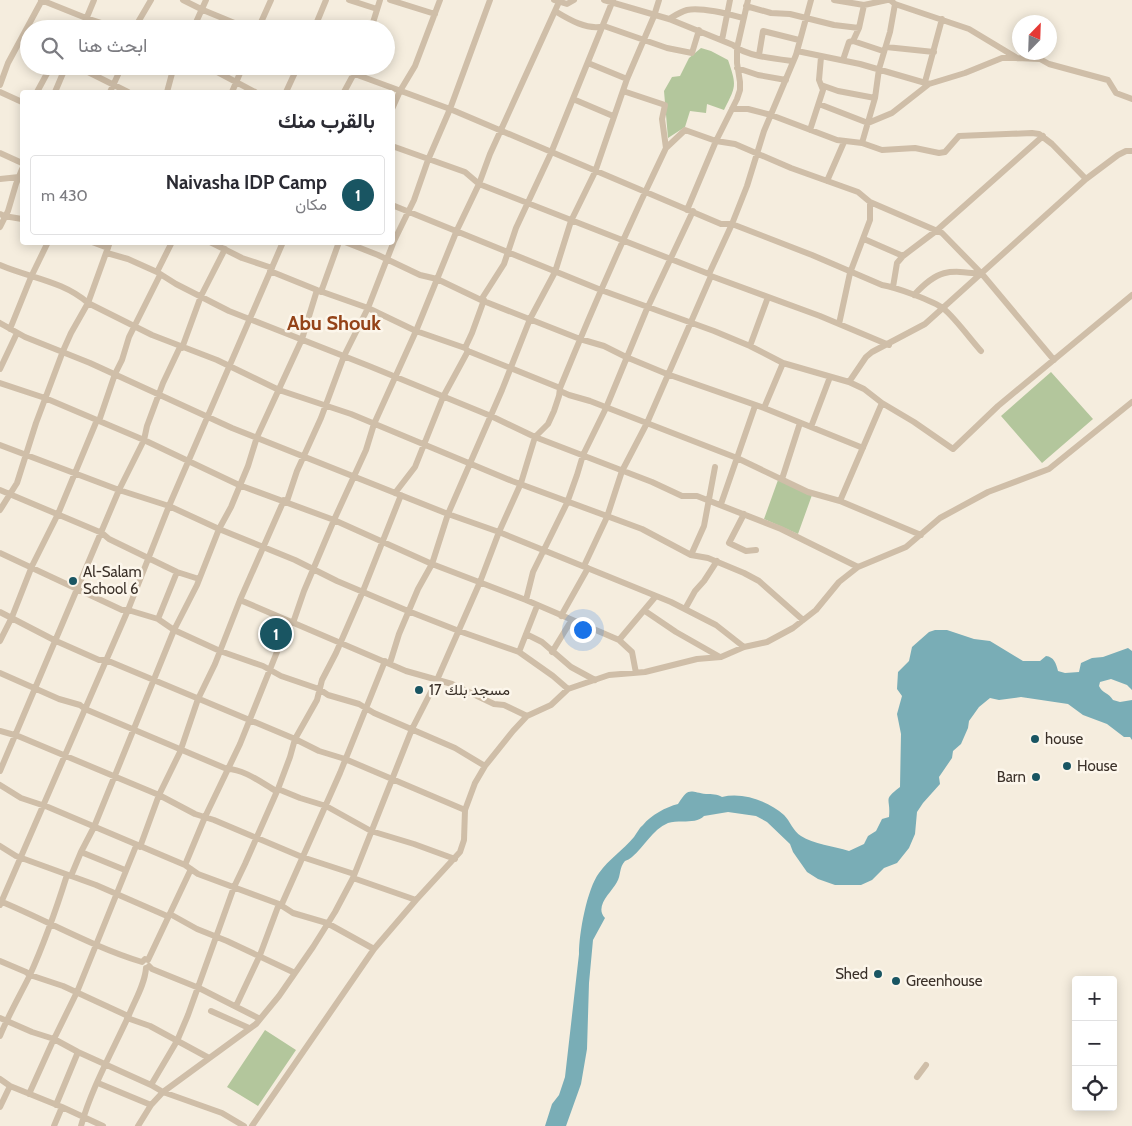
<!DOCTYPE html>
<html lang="ar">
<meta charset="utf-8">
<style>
body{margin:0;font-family:Cabin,Vazirmatn,sans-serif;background:#f2f2f3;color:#2b2b33;direction:rtl}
.controls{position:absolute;right:15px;bottom:15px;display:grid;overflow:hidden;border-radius:5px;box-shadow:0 2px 12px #0003}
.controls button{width:45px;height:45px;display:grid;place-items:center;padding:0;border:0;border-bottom:1px solid #e1e1e2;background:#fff;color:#2b2b33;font:25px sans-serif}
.compass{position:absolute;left:1012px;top:15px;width:45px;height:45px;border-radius:50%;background:#fff;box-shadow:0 2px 12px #0003;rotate:23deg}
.you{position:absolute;left:582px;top:629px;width:18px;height:18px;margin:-12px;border:4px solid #fff;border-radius:50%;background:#1a73e8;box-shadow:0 0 0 8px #1a73e833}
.badge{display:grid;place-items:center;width:32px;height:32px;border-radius:50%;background:#195562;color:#fff;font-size:16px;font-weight:700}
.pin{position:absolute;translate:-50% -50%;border:2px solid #fff;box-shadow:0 1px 5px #0006}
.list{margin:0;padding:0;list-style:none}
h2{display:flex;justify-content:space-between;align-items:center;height:65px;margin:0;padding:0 20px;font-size:21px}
h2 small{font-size:16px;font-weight:400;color:#7c7c81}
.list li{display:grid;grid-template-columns:32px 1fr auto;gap:15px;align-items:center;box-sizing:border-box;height:80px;margin:0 10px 10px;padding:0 10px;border:1px solid #e1e1e2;border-radius:5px}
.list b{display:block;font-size:19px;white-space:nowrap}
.list p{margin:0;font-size:16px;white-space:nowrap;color:#7c7c81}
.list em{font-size:16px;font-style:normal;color:#7c7c81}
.icon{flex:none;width:28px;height:28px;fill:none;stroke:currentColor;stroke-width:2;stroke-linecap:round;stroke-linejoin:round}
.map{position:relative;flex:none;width:1132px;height:1126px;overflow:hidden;direction:ltr}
.search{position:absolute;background:#fff;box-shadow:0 2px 12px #0003;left:20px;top:20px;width:375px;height:55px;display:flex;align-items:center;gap:12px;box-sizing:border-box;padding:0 18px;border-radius:28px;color:#7c7c81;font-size:19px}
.panel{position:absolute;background:#fff;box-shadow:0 2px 12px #0003;left:20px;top:90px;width:375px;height:155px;border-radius:5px;direction:rtl}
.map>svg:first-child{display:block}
.green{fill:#b3c69c}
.water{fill:#79adb6}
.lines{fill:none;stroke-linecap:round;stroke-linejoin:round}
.minor{stroke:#cfbea8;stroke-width:6}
.poi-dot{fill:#195562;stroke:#fcf6eb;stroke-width:2}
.labels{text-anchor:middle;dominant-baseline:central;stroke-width:5;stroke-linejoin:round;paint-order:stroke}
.poi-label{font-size:15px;fill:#3b3129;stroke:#fcf6eb;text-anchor:start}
.district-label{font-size:20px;font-weight:bold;fill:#944318;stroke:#fcf6eb}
</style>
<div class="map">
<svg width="1132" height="1126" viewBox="0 0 1132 1126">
<rect width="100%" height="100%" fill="#f5edde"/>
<path class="green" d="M701,48L711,51L728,60C737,86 736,86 724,110L707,104L706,113L690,111L685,127L668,138L664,91L672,77L680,76L689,58Z
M1051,372L1093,419L1042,463L1001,416Z
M778,480L812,495L798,534L764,519Z
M265,1030L296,1050L258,1106L227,1087Z"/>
<path class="water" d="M935,630H947L974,639L990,641L1023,661H1040L1046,656C1054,657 1056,663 1058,671L1065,673L1079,672L1081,663L1092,658L1103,657L1128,648L1132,651V690L1127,685L1111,679L1100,682L1099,686C1102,693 1109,693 1113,700L1120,702L1132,700V740L1130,737H1124L1107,724L1083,715L1068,704L1021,697L999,700L990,698L979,707L969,721L968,728L961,744L953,751L952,758L939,777L940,784L923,803L917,812L915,834L909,848L897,863L884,868L872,880L861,885H835L818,879L807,872L793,852L790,844L767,822L756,816L728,812L704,816C696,825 678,819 668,823C652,830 644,847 632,857C630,859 627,860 625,861C619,867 621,876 617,882C611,893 594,906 605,918L593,940L589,983L587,1049L581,1084L566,1126H545L552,1104L559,1095L565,1077L579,954C579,933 587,889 599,873C609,859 623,850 634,837C637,833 639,828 643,825C651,815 666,807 678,804C689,786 690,792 706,794C712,794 717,794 722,797C743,792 768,801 784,815C790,821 793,831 801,836C813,844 834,846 849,851L864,844L868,836L876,831L882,819L889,817C891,797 882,801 900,787L901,734L897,714L902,696L897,689L898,672L909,661L912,647L929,632Z"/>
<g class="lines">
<path class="minor" d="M41,0L86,18L120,29
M183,0L203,10L249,29
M349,0L377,9
M390,0L435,14
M554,0L567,4L574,0
M604,0L669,19L733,45C745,56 776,59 793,61
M834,0L864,5L887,0
M890,0L895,4L969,29L1017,58
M746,6L771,13L790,14L834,25L859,28
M555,11C568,19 588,31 604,26L667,48L692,53L699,30
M669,19C674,16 680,12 687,10C702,7 728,14 743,18
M82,29L94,0
M134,29L151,0
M193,29L206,0
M258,29L271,0
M314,29L326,0
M371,29L380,0
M722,40L730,0
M853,41L859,28L864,5
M886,47L934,52
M797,51L860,64L929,84L965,73L1002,58H1017L1040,59L1049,64L1108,80L1116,93L1132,99
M759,55L763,31L799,40
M843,60L849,42L853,41L883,51
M588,63L627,79
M76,66L128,92
M206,66L255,92
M333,66L450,109L721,224H732L812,255L882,285C895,287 934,301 944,309C955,318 971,340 981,351
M737,68L758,75L786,80
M925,82L942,19
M0,85L8,63L42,0
M821,85L838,91L875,98
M623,91L665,105L662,119L666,148
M0,92L22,102
M37,92L51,66
M55,92L66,66
M110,92L122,66
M167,92L174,66
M232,92L243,66
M286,92L298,66
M344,92L358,66
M573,99L613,116
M819,104L868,123L892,113L929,84
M392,109L400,91L415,66L440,0
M732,109H748L771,115L837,140L862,143L882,150L915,148L939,153L945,152L959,136L1032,133L1039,134L1052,144L1086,179
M810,130L823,90L819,80L821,57
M862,143L875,98L879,69L890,32L895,4
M392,146L465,172L479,184L709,274L711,276L820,316L889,345
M0,153L22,163
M0,179L19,177
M827,181L844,142
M392,205L601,290L714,331L750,346L783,363L849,382L864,389L882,403L914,422L953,449L998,406L1132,295
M687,210L716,141L737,99L740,90V82L737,63V48L748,0
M0,214L4,216L22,219
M0,227L8,211L16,184L22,169
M864,239L903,256
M92,242L108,248
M210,242L242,258L272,268
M345,242L378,255L420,275L437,279L481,300L580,339L604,346L626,357L667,374L764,408L863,448
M107,253L128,259L157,272L176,284L229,311L369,366L491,416L535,437L652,482L682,496H697L781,529L858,567
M0,265C30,278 63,281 88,303L152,335L217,360L279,390L351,414L512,481L642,529L691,555L708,558L744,573L759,581L803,620
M270,271L317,290L368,308L416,331L465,348L468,351L560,388
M157,272L172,242
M709,274L732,224L747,186L764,131L796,55L811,0
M893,287L897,263L903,256L936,231L1043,136
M321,292L339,242
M914,295C938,269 947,270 982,274
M481,300L504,264L516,228L551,153L613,0
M0,323L25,337L90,363L232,428L448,514L499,532L671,602L716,625L744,647
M839,324L850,273L870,220V202
M10,329L31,277L48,242
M750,346L768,297
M182,348L201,296L225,249
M465,348L472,333L484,300
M0,369L17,333
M849,382L866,357L872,352L925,324L1086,179L1118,155L1126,151H1132
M0,383L45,398L144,440L239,485L334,520L432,564L526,600L619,640L632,652L636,673
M560,391L569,395L590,401L737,458L808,492L840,501L921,535
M764,408L783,363
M99,421L115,374L122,360L129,337L160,275
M811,427L830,377
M0,445L119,490L169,506L219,529L295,560L337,581L408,611L459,631L519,652L553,676L568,689
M782,479L800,423
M0,490L102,533L109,539L177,572L199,579
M395,493L415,467L443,397L468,351
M287,501L297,471L321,418L344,356L368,308L394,241L414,200L428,160L450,109L490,0
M840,501L882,403
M721,504L755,406
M0,510L17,483L36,423L63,351L71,333L88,303L110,242
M744,514L729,543L746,551L756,550
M0,553L122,610H128L158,619L174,630L220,651L263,666L281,676L319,689L328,695L359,704L374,713L455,748L485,766
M691,555L704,526L715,467
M584,566L607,517L622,471L647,423L711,276
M240,600L406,671L452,684L494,704L504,705L527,716
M526,600L533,572L567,503L577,475L583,455L606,408L646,311L693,211
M685,609L695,591L704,581L717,561
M645,611L676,632L720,657
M0,612L56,641L99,660H106L295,739L319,751L345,759L465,810
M561,616L588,568
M158,619L177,572
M293,623L304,591L334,520L366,450L374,424L416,331L457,230L479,184L490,154L559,2
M526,634L542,642L571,667L595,680
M619,640L656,596
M0,641L12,617L32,566L58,514L97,420
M519,652L537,606
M552,652L571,621
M390,663L399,634L418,589L432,564L448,514L502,390L530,319L555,272L571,221L595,172L627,79L654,16L659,0
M0,673L59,699L80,705L85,709L227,769C244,769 262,783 276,791
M0,731L18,736L159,795L195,814L214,820L302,857L354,874
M0,771L119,490L144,440L147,426L163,383L180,347
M0,785L21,798L48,807L185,865L198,874L279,904L293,913L327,923L374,949
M278,789L300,798L326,806L371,831L414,844L455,859
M0,846L16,856L96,885L167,916
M140,847L159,795L180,752L198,699L215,664L240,600L284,500
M81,852L125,870
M185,865L205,817L240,744L289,622
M71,876L81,852L94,827L174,630L197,585L219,529L231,507L248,466L257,437L302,339L317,290
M353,878L416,900
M0,901C48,921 93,947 142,962L145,959L148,960L191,869
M0,905L128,610L169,506L283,242
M281,906L340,773L385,661
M170,914L197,929L227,941L295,973
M0,961L26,972L30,975L63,986L128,1016
M149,966L152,969L199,988L260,1019
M236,1006L260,955L279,904
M211,1011L249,1028
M0,1018L32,1032L54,1039L78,1052L151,1085L163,1092L222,1113L244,1126
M127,1018L150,1026L209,1058
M0,1036C8,1016 19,997 29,977C44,944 56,910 67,875
M917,1077L926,1065
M0,1079L10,1086L62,1107L103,1126
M98,1083L151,1105
M151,1085L177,1041L188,1015L234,887L245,864L278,789L290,757L295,739L317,700L322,680L336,653L363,591L401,495
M29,1094L52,1043L77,992L136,846
M56,1105L78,1052
M0,1107L10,1086
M54,1126L62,1107
M81,1126C91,1089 113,1050 129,1015C135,1000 145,984 146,968
M138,1126L151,1105L163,1092L256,1024L279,996L313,947L335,912L353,878L412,729L437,680L480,582L499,532L521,483L535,437L548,424L554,411L559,396L560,388C593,307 628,227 666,148L685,130L716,141L735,144L791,168L858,192L870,202L942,233L982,274L1054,360
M252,1126L374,949L416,900L460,852L464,840L465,810L475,783L485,766L513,731L527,716L551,705L568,689L609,675L645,672L697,659L721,657L744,647L767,642L793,628L816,610L839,582L858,567L906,547L940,518L988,492L1049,469L1132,402"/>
</g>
<g class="poi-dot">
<circle cx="73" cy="581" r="5"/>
<circle cx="419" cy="690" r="5"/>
<circle cx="1035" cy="739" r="5"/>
<circle cx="1067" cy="766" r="5"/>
<circle cx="1036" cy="777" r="5"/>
<circle cx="878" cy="974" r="5"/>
<circle cx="896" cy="981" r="5"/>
</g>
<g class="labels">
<g class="poi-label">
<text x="83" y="572">Al-Salam<tspan x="83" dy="17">School 6</tspan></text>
<text x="429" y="690">مسجد بلك 17</text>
<text x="1045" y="739">house</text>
<text x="1077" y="766">House</text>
<text x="1026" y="777" text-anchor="end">Barn</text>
<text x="868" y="974" text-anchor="end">Shed</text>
<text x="906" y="981">Greenhouse</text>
</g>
<g class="district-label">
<text x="334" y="323">Abu Shouk</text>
</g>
</g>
</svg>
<div class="controls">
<button>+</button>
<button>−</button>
<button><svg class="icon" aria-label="locate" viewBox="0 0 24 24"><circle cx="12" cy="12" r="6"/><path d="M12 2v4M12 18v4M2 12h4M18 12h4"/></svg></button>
</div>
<svg class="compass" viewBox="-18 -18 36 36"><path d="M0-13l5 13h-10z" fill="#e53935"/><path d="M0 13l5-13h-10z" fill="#7c7c81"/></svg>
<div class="you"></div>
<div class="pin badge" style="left:276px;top:634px">1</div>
<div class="search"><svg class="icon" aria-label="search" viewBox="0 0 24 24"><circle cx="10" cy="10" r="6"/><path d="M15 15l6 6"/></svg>ابحث هنا</div>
<section class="panel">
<h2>بالقرب منك<small></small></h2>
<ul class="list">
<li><span class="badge">1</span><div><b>Naivasha IDP Camp</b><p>مكان</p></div><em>430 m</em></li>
</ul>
</section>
</div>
